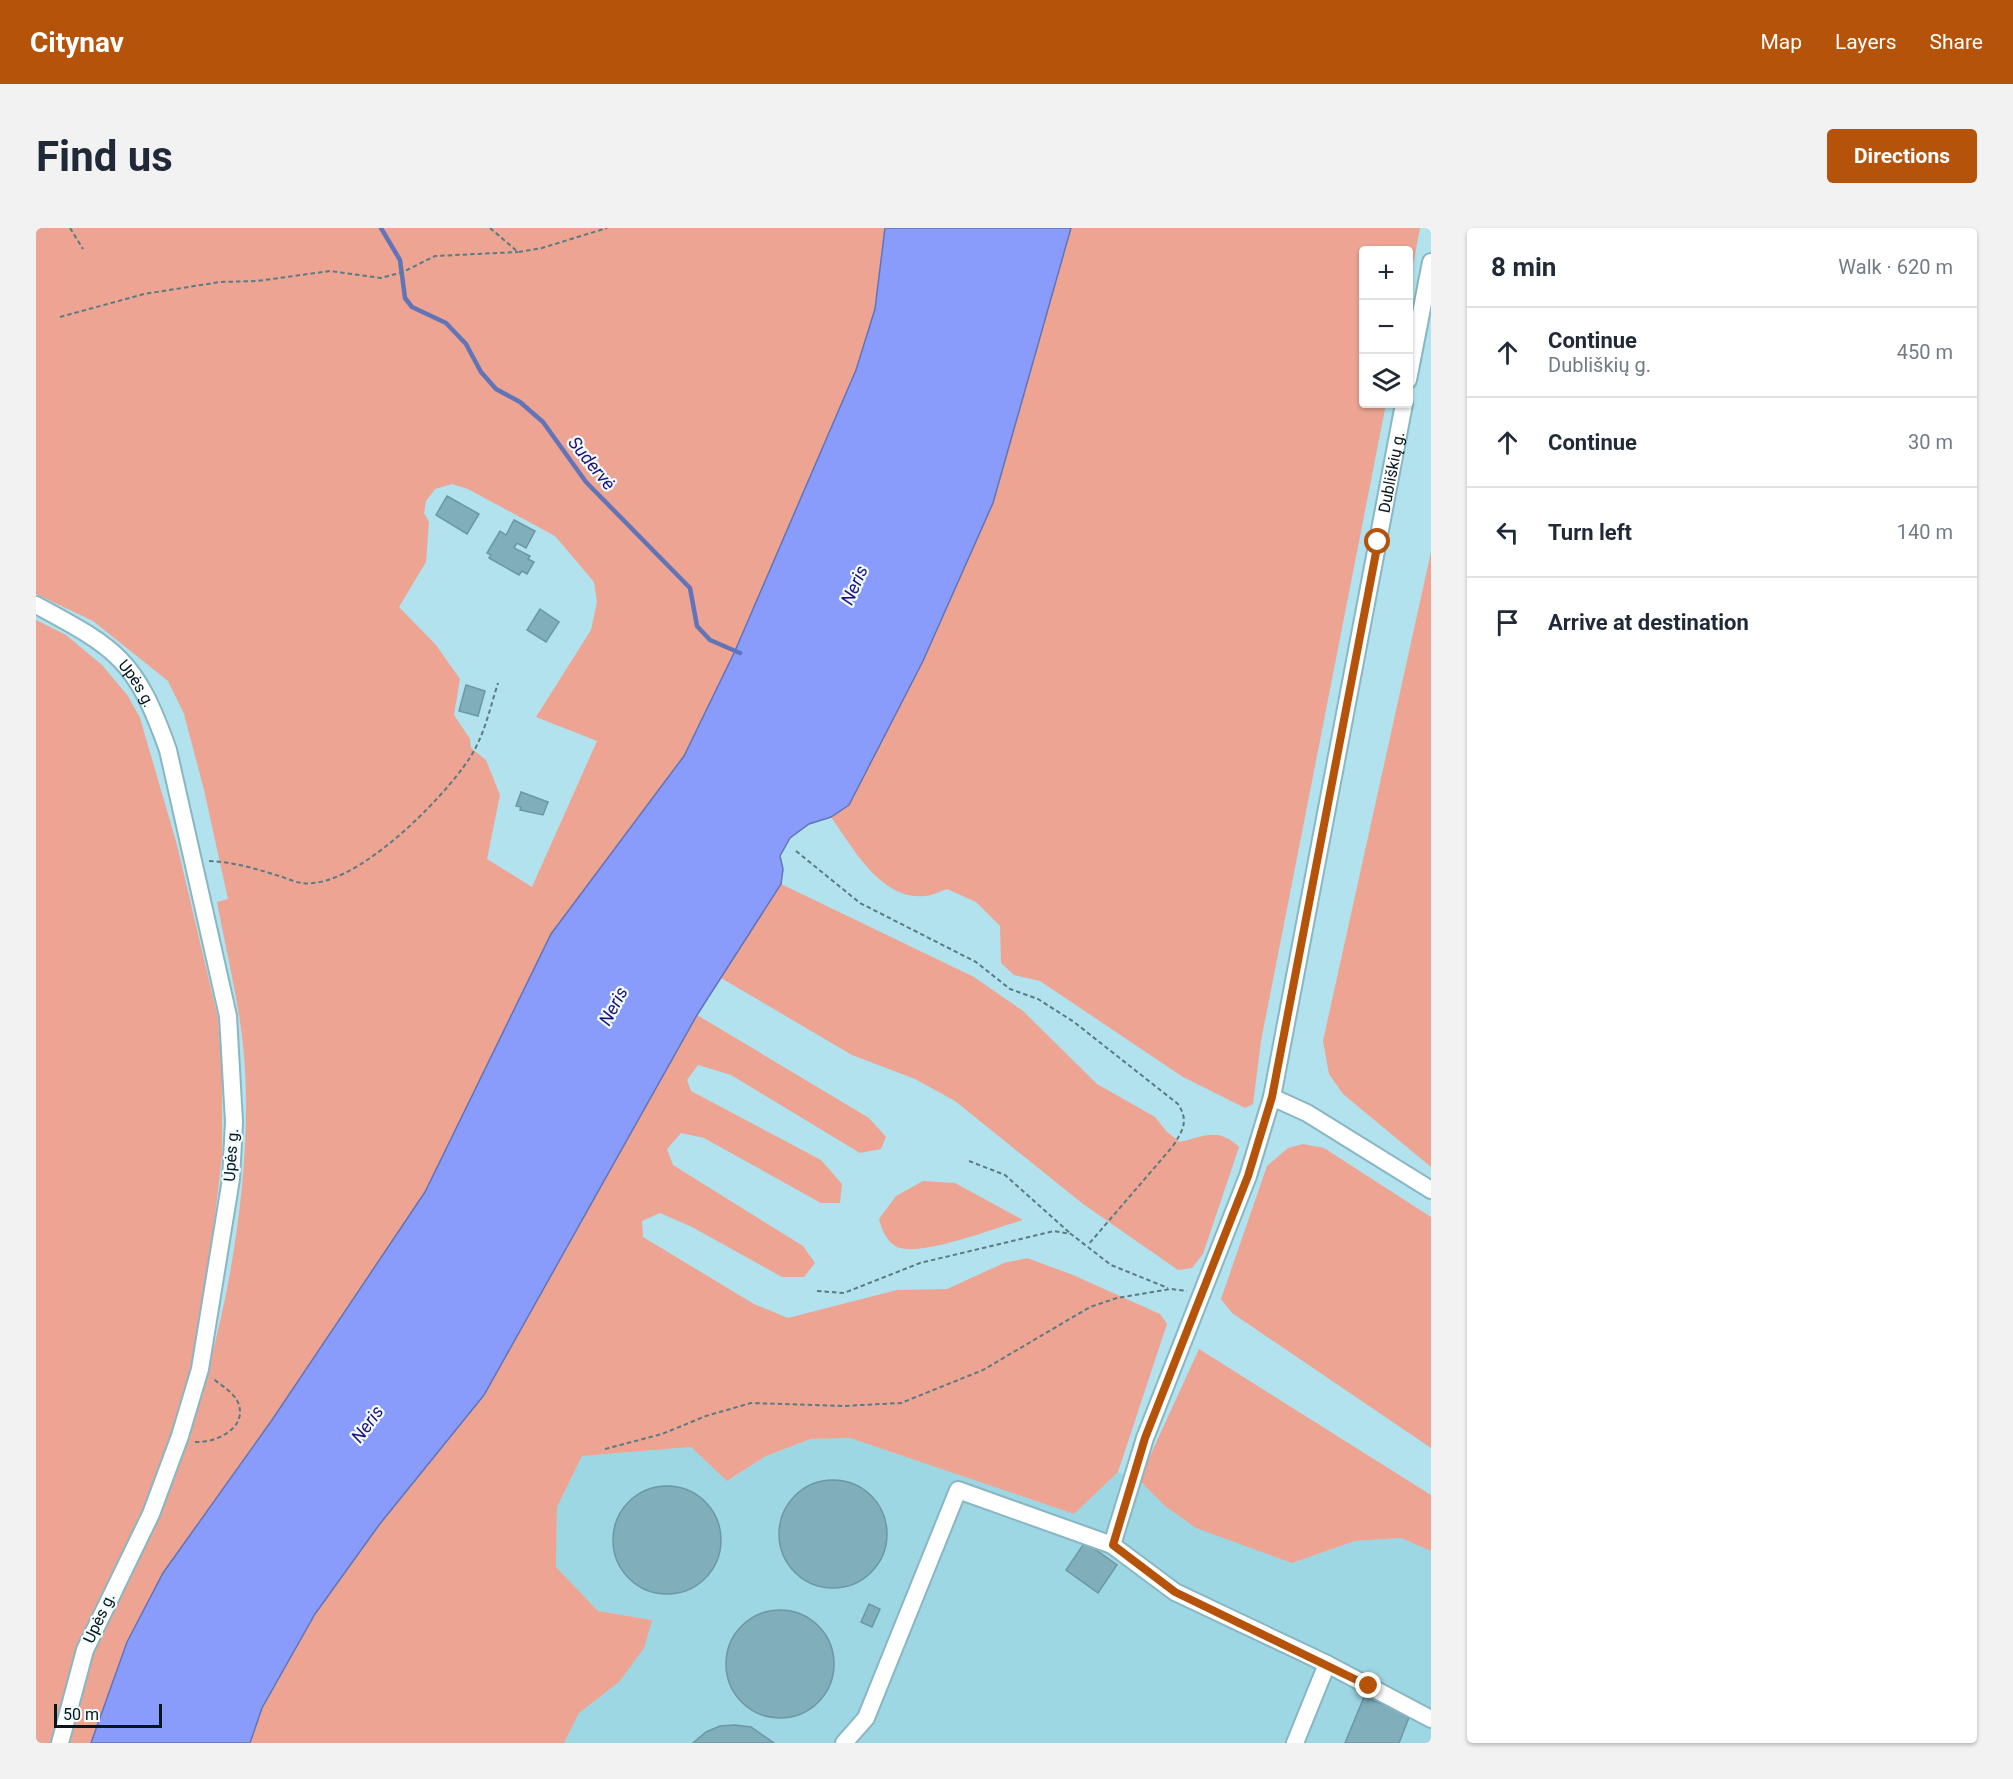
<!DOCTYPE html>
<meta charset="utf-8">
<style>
body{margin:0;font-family:Roboto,sans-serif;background:#f2f2f3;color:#1f2937}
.controls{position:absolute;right:18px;top:18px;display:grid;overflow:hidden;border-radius:6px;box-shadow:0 2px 4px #0004}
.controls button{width:54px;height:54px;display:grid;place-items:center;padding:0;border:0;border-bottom:2px solid #e0e1e3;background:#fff;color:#1f2937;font:30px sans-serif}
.scale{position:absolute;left:18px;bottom:15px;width:108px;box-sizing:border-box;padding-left:6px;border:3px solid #05171b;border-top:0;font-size:16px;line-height:21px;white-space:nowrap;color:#05171b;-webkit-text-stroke:4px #f2fcfe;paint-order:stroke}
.stop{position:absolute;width:18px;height:18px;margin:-14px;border:4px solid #b45309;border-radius:50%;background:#fff}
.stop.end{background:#b45309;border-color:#fff;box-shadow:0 2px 6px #0008}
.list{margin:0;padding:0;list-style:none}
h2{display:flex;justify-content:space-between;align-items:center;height:78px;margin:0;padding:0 24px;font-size:26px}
h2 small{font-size:20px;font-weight:400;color:#747a83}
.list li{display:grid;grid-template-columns:39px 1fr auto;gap:18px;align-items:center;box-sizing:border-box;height:90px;padding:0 24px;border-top:2px solid #e0e1e3}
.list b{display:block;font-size:22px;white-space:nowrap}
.list p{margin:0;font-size:20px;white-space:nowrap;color:#747a83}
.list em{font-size:20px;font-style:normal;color:#747a83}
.icon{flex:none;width:33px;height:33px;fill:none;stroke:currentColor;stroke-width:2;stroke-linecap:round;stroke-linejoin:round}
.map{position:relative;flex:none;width:1395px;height:1515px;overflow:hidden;border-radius:6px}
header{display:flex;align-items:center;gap:36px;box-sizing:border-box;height:84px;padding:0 30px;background:#b45309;color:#fff}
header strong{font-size:28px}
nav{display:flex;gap:33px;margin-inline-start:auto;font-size:21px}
.intro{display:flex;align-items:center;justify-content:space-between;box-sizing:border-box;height:144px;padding:0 36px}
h1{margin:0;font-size:42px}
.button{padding:15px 27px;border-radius:6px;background:#b45309;color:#fff;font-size:21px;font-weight:700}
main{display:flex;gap:36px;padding:0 36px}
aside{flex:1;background:#fff;border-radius:6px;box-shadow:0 2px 4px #0004}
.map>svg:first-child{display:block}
.built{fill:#9ed7e4}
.green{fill:#eda492;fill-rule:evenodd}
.water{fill:#8a9cfb;stroke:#6274b8;stroke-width:1.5}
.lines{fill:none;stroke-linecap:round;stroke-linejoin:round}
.stream{stroke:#6274b8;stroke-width:4.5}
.building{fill:#80aeba;stroke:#6a98a3;stroke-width:1.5}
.street-casing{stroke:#88b6c2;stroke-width:20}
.path{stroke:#5a7b83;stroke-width:2;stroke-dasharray:4.5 3;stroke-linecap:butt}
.street{stroke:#fff;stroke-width:16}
.route{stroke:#b45309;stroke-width:8}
.labels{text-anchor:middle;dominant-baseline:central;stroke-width:4.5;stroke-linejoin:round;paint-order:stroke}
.street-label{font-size:16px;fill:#05171b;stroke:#f2fcfe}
.water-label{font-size:18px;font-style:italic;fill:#1e1180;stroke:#f2fcfe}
</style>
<header>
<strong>Citynav</strong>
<nav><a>Map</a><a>Layers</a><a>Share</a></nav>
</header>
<div class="intro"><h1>Find us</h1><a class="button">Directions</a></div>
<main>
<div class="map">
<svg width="1395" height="1515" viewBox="0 0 1395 1515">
<rect width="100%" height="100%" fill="#b2e2ee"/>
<path class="built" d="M814,1210L1038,1286L1082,1244L1103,1252L1129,1278L1256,1335L1319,1313L1365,1310L1395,1323V1515H528L543,1485L583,1454L616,1392L562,1383L520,1339L521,1279L546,1228L655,1219L692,1253L730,1228L776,1211Z"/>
<path class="green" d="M0,0H849L839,81L820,142L699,423L648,528L515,706L389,964L236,1192L127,1345L91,1414L55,1515H0V392L30,407L66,437L92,468L104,490L141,617L182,790L186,848V928L173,1039L158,1130L145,1179V1222C190,1110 220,938 207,817C202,770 190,722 181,674L192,671L168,562L148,486L132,453L57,393L0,366ZM416,256L432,261L519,308L558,354L561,374L555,402L500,489L561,513L496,659L451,631L464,567L450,532L435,520L434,511L418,487L424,451L400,417L363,379L390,334L393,294L388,285L390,273L399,261Z
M1035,0H1384L1373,59L1372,22H1328V176H1350L1225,813L1217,876L1209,880L1147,849L1004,753L978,747L965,735L964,698L940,674L911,661C904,663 896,668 888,668C845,672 817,620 795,589L813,577L887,433L957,275Z
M1395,324V939L1307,866L1293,846L1287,813Z
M745,656L938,749L987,783L1061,856L1119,889L1131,904L1144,914C1169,908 1182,899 1203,919L1167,1026L1156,1040L1142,1042L1047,976L919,873L879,851L816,827L685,750Z
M661,787L833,890L850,909L845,921L824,925L695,847L662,837L651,852L655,863L785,932L806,956L804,975H785L668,910L645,905L631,921L637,937L767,1018L779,1035L768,1049H746L656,999L624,985L606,993L607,1009L718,1076L752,1090L861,1062L911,1061L968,1035L991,1030L1037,1047L1124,1086L1131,1096L1082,1244L1038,1286L814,1210L775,1211L730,1228L691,1253L655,1219L546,1228L521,1279L520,1339L562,1383L616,1392L608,1420L583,1454L543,1485L528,1515H214L226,1480L279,1386L343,1297L448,1167Z
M1267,916L1288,920L1395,989V1220L1196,1085L1185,1071L1231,938L1252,920Z
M887,953L919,955L987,992C959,1000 890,1027 864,1020C851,1016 846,1002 843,991L860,968Z
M1163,1121L1395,1267V1323L1365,1310L1319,1313L1256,1335L1160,1300L1129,1278L1103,1252Z"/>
<path class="water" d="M849,0H1035L957,275L887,433L813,577L795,589L773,596L754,610L744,628L747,641L745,656L661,787L448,1167L343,1297L279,1386L226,1480L214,1515H55L91,1414L127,1345L236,1192L389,964L515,706L648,528L699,423L820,142L839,81Z"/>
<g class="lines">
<path class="stream" d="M345,0L364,32L369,70L376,79L410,95L430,116L445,144L460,161L484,174L507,194L550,254L654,360L661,398L674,412L704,425"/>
</g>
<path class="building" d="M411,268L443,286L431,306L400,287Z
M478,292L499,303L490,320L481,315L478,320L494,328L492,331L498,334L491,346L486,343L483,347L453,330L455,327L451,325L464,303L470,307Z
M504,381L523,394L510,414L491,402Z
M430,457L449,463L442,488L423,483Z
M485,564L512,574L507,587L484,582L485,579L480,578Z
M743 1306a54 54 0 1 1 108 0a54 54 0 1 1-108 0Z
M577 1312a54 54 0 1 1 108 0a54 54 0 1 1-108 0Z
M1049,1314L1081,1337L1062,1365L1030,1342Z
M833,1376L844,1381L836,1399L825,1394Z
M690 1436a54 54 0 1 1 108 0a54 54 0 1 1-108 0Z
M1328,1469L1374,1487L1363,1515H1309Z
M699,1497L715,1499L738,1515H657L670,1504L684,1498Z"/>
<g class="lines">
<g class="street-casing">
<g id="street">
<path d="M1372,152L1395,34"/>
<path id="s1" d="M0,377C82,421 100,432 132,522L192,788L198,894L195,951L164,1141L144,1208L115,1286L49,1422L24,1515"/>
<path d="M1236,869L1271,885L1395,962"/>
<path id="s2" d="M1076,1317L1109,1210L1212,948L1236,869L1368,176"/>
<path d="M808,1515L830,1490L922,1262L1076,1317L1139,1364L1291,1436L1395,1491"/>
<path d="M1259,1515L1291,1436"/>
</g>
</g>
<path class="path" d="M34,0L47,21
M454,0L482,24L506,20L571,0
M24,89L108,66L184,54L221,53L294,43L345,50L367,44L399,28L482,24
M760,623L824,675L940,734L974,761L1002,771L1038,794L1142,876C1153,893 1147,902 1137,918L1052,1017
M173,633C197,634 217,640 240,647C248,649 257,654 266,655C318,662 406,572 433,531C448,509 454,480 462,455
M933,933L969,947L1035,1006
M781,1063L808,1065L884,1035L1018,1003L1035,1006L1075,1037L1132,1060
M159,1214C178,1215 210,1202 203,1177C200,1166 185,1157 176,1150
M569,1221L626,1206L670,1188L715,1175L807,1178L865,1175L947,1142L1054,1079L1081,1070L1135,1061L1151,1063"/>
<use href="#street" class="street"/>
</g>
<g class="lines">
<path class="route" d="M1333,1458L1139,1364L1077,1317L1109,1210L1212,948L1236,869L1342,314"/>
</g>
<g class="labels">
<g class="street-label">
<text stroke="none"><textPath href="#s2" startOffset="1112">Dubliškių g.</textPath></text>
<text stroke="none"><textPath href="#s1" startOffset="130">Upės g.</textPath></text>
<text transform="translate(195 927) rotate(-86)">Upės g.</text>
<text transform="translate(63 1390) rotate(-65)">Upės g.</text>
</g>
<g class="water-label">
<text transform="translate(556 235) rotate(51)">Sudervė</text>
<text transform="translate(818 357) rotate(-66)">Neris</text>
<text transform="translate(577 778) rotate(-62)">Neris</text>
<text transform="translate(331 1196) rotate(-54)">Neris</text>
</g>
</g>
</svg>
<div class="controls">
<button>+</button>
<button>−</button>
<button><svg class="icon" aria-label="layers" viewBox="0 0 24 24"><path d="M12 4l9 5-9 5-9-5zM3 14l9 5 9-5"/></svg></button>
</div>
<div class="scale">50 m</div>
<div class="stop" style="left:1342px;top:314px"></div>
<div class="stop end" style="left:1333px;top:1458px"></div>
</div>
<aside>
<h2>8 min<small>Walk · 620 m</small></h2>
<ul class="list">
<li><svg class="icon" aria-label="ahead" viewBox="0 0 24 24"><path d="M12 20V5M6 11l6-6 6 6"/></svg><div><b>Continue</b><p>Dubliškių g.</p></div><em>450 m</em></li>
<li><svg class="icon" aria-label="ahead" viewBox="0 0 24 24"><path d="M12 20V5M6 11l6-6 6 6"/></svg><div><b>Continue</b></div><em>30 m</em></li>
<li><svg class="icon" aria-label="left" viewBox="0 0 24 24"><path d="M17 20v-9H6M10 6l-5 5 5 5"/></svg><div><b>Turn left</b></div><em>140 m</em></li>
<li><svg class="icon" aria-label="arrive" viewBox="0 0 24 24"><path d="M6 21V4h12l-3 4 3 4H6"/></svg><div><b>Arrive at destination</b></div></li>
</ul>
</aside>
</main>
